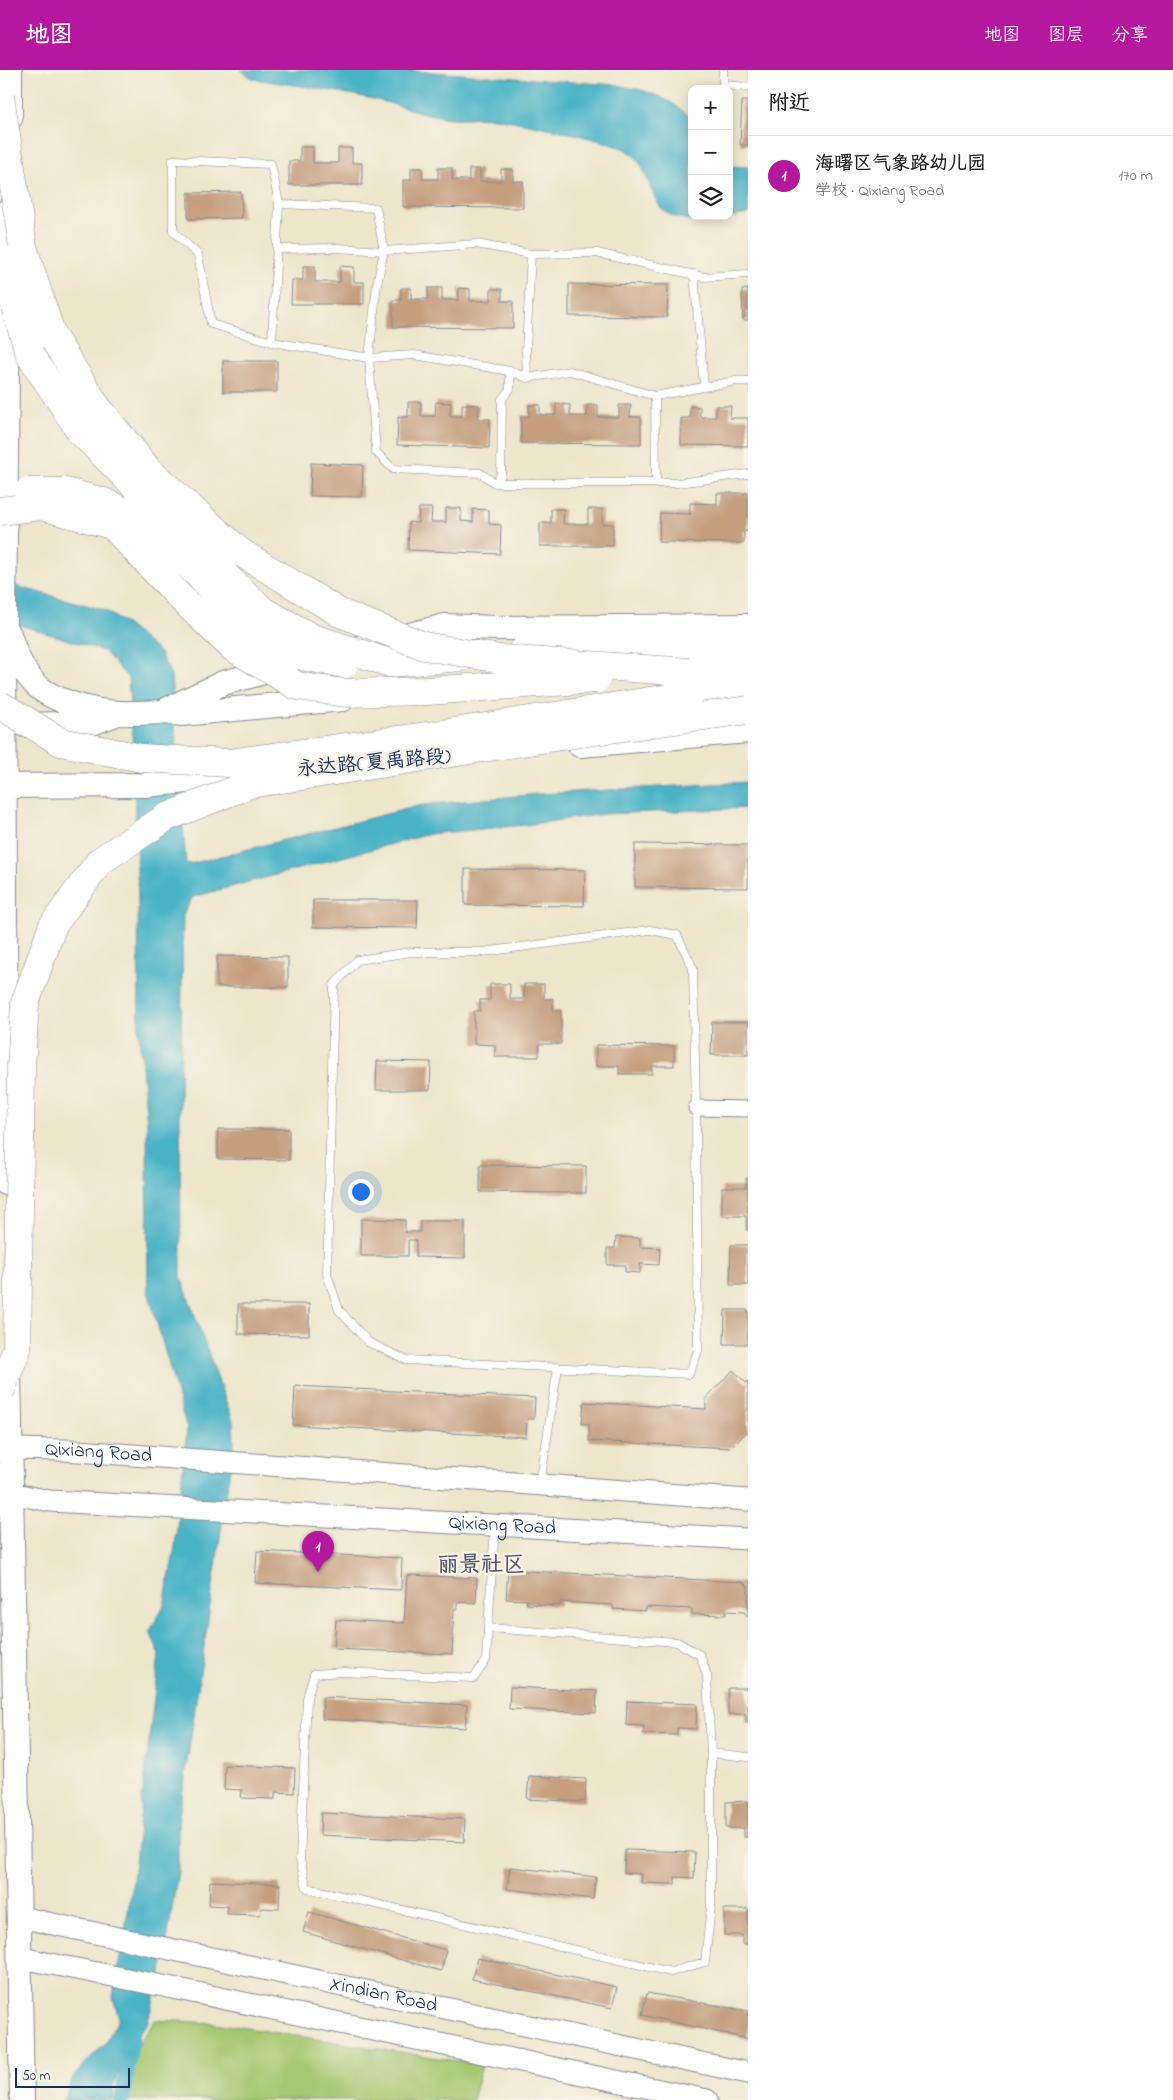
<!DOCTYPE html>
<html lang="zh">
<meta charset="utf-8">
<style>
body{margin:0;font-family:"Indie Flower","LXGW WenKai TC",sans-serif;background:#f2f2f2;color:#222}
.controls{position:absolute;right:15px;top:15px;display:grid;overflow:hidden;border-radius:10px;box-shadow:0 2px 12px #0003}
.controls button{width:45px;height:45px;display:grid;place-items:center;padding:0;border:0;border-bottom:1px solid #e0e0e0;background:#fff;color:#222;font:25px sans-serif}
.scale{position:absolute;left:15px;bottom:12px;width:115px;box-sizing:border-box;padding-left:5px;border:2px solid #1b2f5e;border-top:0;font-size:14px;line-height:18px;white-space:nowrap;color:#1b2f5e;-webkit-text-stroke:4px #f7f3e8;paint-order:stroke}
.you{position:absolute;left:360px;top:1121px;width:18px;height:18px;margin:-12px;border:4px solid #fff;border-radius:50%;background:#1a73e8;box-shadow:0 0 0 8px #1a73e833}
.badge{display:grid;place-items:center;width:32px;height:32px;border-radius:50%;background:#b5179e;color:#fff;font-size:16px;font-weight:700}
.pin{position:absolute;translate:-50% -41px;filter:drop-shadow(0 1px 2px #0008)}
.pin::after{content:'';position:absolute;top:26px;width:18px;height:15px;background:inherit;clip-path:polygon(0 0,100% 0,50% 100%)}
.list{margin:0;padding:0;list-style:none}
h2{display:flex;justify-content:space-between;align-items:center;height:65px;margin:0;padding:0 20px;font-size:21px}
h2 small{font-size:16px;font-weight:400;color:#767676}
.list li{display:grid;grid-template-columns:32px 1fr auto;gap:15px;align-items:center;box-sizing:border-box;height:80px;padding:0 20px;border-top:1px solid #e0e0e0}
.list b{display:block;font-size:19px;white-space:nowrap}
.list p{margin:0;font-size:16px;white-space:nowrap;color:#767676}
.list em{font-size:16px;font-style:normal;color:#767676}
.icon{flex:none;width:28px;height:28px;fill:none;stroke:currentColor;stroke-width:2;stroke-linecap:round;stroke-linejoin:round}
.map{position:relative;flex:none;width:748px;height:2030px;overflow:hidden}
header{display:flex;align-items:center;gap:30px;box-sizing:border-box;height:70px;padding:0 25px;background:#b5179e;color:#fff}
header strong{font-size:24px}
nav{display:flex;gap:28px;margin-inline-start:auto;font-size:18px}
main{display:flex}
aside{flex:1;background:#fff}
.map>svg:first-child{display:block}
.green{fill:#a6c871;stroke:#607c68}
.water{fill:#49b3c6;stroke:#327192}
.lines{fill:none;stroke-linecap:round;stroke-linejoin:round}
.canal{stroke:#49b3c6;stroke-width:16}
.building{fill:#c59e7e}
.lane-casing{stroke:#848a94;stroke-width:9}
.street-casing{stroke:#848a94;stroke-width:17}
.secondary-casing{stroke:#848a94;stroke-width:23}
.primary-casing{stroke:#848a94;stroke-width:26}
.highway-casing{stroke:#848a94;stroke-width:29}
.lane{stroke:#fff;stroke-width:8}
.street{stroke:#fff;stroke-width:15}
.secondary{stroke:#fff;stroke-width:21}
.primary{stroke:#fff;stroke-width:24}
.highway{stroke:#fff;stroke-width:28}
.highway-bridge-casing{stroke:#848a94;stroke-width:29;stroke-linecap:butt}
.highway-bridge{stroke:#fff;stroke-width:28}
.labels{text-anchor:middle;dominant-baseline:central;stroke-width:5;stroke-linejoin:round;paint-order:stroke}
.street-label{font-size:20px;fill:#1b2f5e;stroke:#f7f3e8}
.quarter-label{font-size:22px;font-weight:bold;fill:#565669;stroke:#f7f3e8}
</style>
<header>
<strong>地图</strong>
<nav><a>地图</a><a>图层</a><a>分享</a></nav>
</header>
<main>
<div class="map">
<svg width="748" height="2030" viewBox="0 0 748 2030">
<rect width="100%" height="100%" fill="#f7f3e8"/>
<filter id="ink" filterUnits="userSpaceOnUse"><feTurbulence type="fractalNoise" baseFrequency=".02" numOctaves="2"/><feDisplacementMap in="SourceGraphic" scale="10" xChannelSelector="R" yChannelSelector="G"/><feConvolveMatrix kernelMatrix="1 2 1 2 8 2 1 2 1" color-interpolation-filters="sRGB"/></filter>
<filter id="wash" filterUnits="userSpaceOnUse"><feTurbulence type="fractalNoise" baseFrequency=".0096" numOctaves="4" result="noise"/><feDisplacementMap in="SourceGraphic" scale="20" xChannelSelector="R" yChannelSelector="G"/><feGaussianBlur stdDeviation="1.12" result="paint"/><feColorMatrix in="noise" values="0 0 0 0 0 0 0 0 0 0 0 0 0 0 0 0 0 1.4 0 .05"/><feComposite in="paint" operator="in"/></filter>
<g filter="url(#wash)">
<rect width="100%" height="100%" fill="#ece6cb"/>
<path class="green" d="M155,1950L214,1953L482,1995L472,2030H120L118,2013L122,1999Z"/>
<path class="water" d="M241,0H402L616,15C647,20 667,26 691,48L692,146H729V96L748,97V144C724,148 697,155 673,146C645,136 653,88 620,77C580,64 536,55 495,48C477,46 460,50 442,47C418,43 396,34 373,29C334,20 293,15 253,9Z
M0,512L105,540L127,555L160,583L171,606L186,793L190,794L422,735L538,724L748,712V738L604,744L525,755L429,764L193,827L183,844L180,1041L181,1207L233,1351L234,1372L178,1754V1801L163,1896L147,1954L127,1978L113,2016V2030H63L76,2003L106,1972L119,1948L113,1927L132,1818L159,1584L150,1561L164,1535L175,1477L187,1359L148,1221L147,1054L139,961L138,827L132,658L128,608L104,581L0,549Z"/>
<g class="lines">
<path class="canal" d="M122,2030L134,1953"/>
</g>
<g id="blocks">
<path class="building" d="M742,31H748V75H740Z
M300,77H313V93H338V78H352V93H362V115H289V91H300Z
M411,98H422V109H438V98H452V110H469V99H480V111H501V99H513V111H523V138L403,137V110H411Z
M241,122L242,148L188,149V123Z
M303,196H315V212H340V196L354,197V212H364V234H291L292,210H303Z
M569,214L668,215L667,247L569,246Z
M401,218H411V229H428V218H442V230H458L459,218L470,219V231H491V219H502V231H513V258L393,257V230H401Z
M748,219V250H743L742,220Z
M223,291H277V322H223Z
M408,332H421V346H435L436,332L451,333L450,346H462V334L479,335L478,349H490L489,378L397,375L398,347H408Z
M556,334L570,335V346H587V335H598V347H619V335H631L630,347H641V374L521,373V346H529V335H540V345H556Z
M690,336L700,337V347H716V336H731L730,348H748V376L681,375V348H690Z
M311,393L363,395L362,427L310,426Z
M717,423H748V461H744V473L659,472L660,443L690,444V433L717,434Z
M419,438H432L431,452H446V438H461V451L473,452V439L489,440V454L501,455L500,484L408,480L409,452L418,453Z
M551,439H564L563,454H588V439H602V454H613V476H540V453H551Z
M635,774L748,775V818L635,817Z
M465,799L585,800L584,836L465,835Z
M313,830H418L417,858L313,857Z
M217,886L288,887V917H217Z
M490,914H510V929H524V914H544V929H553V941H561V974H539V987H495V975L474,974V941H480V930H490Z
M712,952H748V985H711Z
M596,975L674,976V996H652V1004H619V996H596Z
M377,991L431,992L430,1020H376Z
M218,1059H289V1090L218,1089Z
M480,1095L586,1096V1123L480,1122Z
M746,1108H748V1160H746V1146H722V1117H746Z
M361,1149L405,1150V1162H420V1151H465V1188L416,1187V1170H408V1186H361Z
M616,1167L640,1168V1177L660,1178L659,1195L640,1194V1203L625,1202V1195H607V1178H615Z
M731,1175H748V1215H730Z
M238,1234H309V1265L238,1264Z
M725,1240H748V1274H724Z
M733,1300L746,1313L748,1311V1361L731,1378L589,1371V1354H582L584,1332L706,1339V1328Z
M295,1316L535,1328L534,1349H527L526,1367L293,1355Z
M257,1481L402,1488L401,1520L255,1513Z
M508,1500L743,1512L748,1516V1547L744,1542L726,1541V1545L692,1544V1539L646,1537V1541L613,1539V1535L560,1532V1536L526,1534L527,1530L506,1529Z
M407,1505L477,1508L476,1533L457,1532V1539H454L452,1584L334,1579L336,1550L404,1553Z
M510,1617L597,1621L596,1643L509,1639Z
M728,1618H748V1653H746V1644H728Z
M323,1627L467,1635L465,1658L322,1649Z
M627,1631L697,1634L696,1659L677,1658V1665L643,1664L644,1656L626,1655Z
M225,1695L295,1698L294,1723L275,1722V1729L241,1728L242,1720L224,1719Z
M529,1706L586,1709L585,1732L527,1729Z
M748,1731V1767H744V1758H726V1732Z
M321,1743L465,1749L464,1772L320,1765Z
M625,1780L695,1782L694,1808L675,1807V1814L641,1813L642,1804L624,1803Z
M510,1797L596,1807L593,1829L507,1819Z
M210,1811L280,1814L279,1839L261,1838L260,1845L227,1844V1836L209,1835Z
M724,1839H748V1874H742V1865H724Z
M309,1842L446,1880L441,1901L303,1862Z
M477,1888L617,1917L612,1938L472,1909Z
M647,1923L748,1941V1969L642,1945Z"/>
</g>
</g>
<g filter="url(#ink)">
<use href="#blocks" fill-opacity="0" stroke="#848a94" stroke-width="1"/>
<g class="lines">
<g class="lane-casing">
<path id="lane" d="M723,0V15L748,17
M277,179L337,178L384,181L377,214L369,288L414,285L510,301V319L502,329L501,405L495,413
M694,204L704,316
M748,204L704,207L597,183L531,184L476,174L384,181L376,138L279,134L272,272L369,288L376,382L393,399L480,403L495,413H677L748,404
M272,272L211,254L198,185L173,161V90L271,94L279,134
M510,301L527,308L570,301L655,326L736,311H748
M527,308L526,281L531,184
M655,326L656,413
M650,860L677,865L693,898L696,1038L698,1281L689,1304L406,1290L368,1272L339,1240L327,1204L334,915L357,890L411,882H483Z
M540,1414L558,1297
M495,1457L488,1558L677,1572L700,1585L707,1606L711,1683L748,1687
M488,1558L486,1590L474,1608L343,1602L314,1604L307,1628L300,1790L307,1818L671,1902L705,1892L711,1836V1683"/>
</g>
<g class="street-casing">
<path id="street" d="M696,1038L748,1039"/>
</g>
<g class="secondary-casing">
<g id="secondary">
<path id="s1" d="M0,1381L10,1379L64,1380L748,1430"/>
<path id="s2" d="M0,1421L50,1431L748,1469"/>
<path id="s3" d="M20,1847L748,2003"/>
<path d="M21,1888L178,1919L707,2030"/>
</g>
</g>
<g class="primary-casing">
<path id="primary" d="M10,48V0
M9,564C14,581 23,602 36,615C54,632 95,642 119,643C141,644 160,640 181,644L343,629
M343,582L444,556L496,558L748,556
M168,639L223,613L284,597
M25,655L92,653L113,645
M580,675L748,661
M0,716L145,715L263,704
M6,1113L4,549L9,139
M9,1299L22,2030"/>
</g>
<g class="highway-casing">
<path id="highway" d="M522,582L582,577L748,575
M390,593L462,587
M689,602L748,599
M688,625L748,620"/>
</g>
<use href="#lane" class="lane"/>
<use href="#street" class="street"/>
<use href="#secondary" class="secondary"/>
<use href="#primary" class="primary"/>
<use href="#highway" class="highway"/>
<g class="highway-bridge-casing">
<path id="highway-bridge" d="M0,26L23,177L52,266L97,337L149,401L240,482L340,543L424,576L500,589L689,602
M0,188L30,285L81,362L215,496L263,541L313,568L390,593
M28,422H66L104,432L141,450L203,509L231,541L266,572L297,585L344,594
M0,441L41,436L112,455L179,526L232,577L297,616L345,623L427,621L596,609
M0,635L61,672L141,688L228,693L441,664L688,625
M0,1322L17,1279L21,997L25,933L53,855L100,791L167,747L250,714L574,664L748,640"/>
</g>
<use href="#highway-bridge" class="highway-bridge"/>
</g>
</g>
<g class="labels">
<g class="street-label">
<text transform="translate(374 694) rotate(-5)">永达路(夏禹路段)</text>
<text stroke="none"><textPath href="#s1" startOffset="99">Qixiang Road</textPath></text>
<text stroke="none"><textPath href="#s2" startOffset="504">Qixiang Road</textPath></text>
<text stroke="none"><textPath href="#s3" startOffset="372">Xindian Road</textPath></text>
</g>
<g class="quarter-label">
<text x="481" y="1496">丽景社区</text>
</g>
</g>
</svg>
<div class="controls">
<button>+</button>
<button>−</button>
<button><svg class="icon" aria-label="layers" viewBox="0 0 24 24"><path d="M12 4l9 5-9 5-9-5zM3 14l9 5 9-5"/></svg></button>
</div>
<div class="scale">50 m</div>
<div class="you"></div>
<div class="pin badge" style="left:318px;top:1502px">1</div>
</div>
<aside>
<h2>附近<small></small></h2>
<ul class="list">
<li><span class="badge">1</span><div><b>海曙区气象路幼儿园</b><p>学校 · Qixiang Road</p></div><em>170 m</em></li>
</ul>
</aside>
</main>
